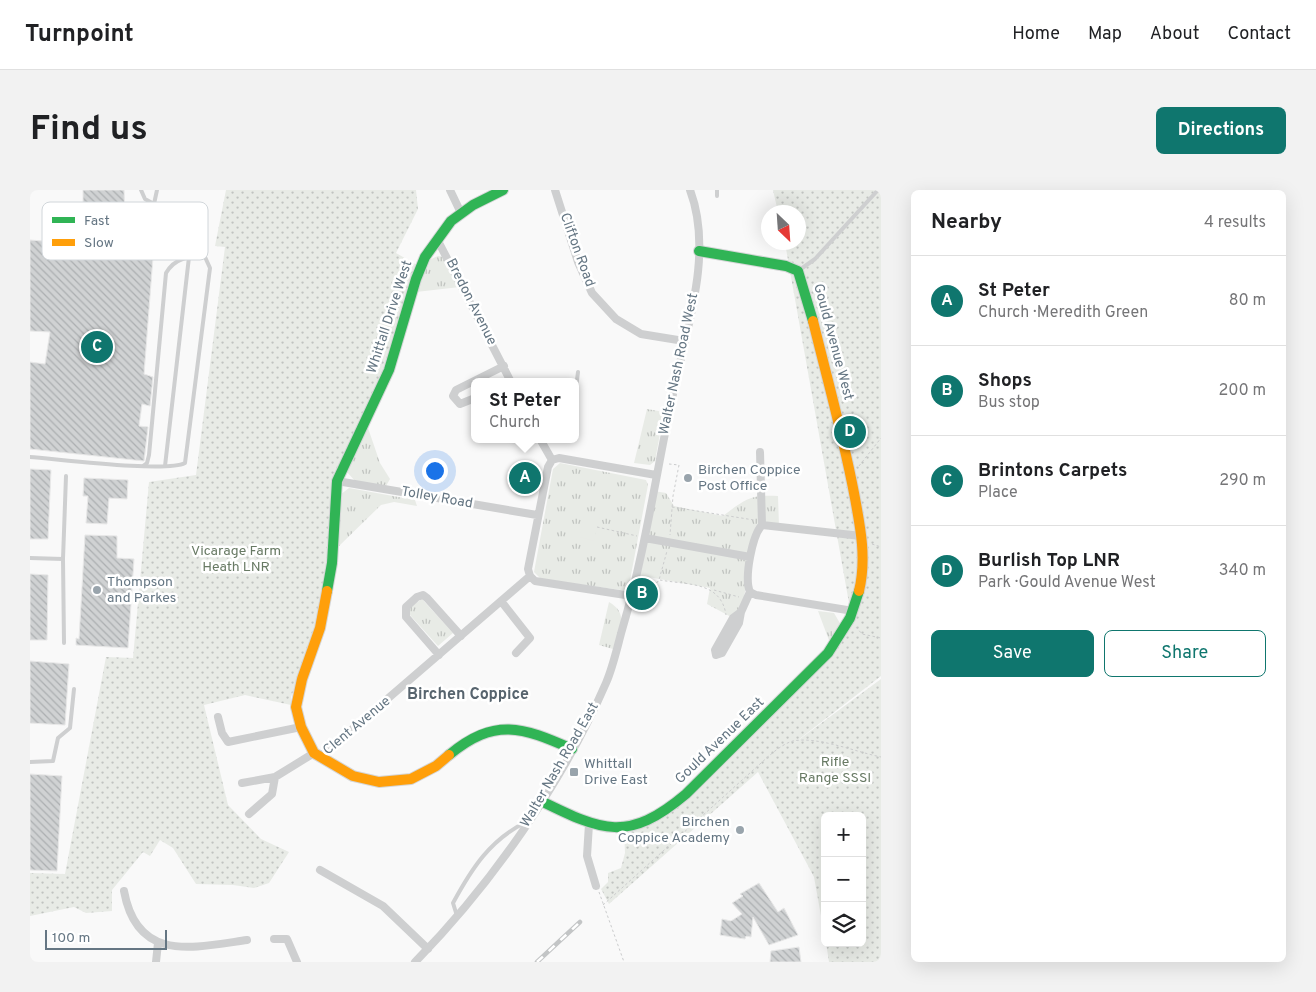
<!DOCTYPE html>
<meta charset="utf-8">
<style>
body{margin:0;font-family:Overpass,sans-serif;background:#f2f2f2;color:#202124}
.controls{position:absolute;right:15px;bottom:15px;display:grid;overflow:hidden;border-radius:8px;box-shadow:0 5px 20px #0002}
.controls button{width:45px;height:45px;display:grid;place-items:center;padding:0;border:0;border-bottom:1px solid #e0e0e0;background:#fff;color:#202124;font:25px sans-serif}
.compass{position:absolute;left:731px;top:15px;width:45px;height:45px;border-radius:50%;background:#fff;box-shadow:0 5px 20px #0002;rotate:155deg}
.scale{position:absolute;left:15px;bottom:12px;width:122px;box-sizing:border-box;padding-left:5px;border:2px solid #657683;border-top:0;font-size:14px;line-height:18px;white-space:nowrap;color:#657683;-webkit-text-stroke:4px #fff;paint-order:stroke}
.you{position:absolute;left:404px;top:280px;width:18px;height:18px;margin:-12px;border:4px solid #fff;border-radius:50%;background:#1a73e8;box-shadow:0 0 0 8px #1a73e833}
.badge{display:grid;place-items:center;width:32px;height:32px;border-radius:50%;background:#0f766e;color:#fff;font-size:16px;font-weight:700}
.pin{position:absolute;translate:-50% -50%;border:2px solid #fff;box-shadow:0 1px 5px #0006}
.popup{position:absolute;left:441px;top:188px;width:108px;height:65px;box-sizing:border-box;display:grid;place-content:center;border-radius:8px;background:#fff;filter:drop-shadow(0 1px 4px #0005);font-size:16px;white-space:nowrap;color:#757577}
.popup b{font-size:19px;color:#202124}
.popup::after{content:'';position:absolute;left:50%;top:100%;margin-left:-10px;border:10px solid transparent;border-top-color:#fff}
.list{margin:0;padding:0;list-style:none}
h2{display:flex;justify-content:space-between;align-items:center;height:65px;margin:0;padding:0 20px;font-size:21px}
h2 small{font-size:16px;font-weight:400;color:#757577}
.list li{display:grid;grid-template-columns:32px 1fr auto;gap:15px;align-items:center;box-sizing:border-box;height:90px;padding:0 20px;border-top:1px solid #e0e0e0}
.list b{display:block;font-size:19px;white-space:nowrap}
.list p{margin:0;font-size:16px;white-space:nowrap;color:#757577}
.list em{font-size:16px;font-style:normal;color:#757577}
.actions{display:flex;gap:10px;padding:15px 20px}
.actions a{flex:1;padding:11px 0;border:1px solid #0f766e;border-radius:8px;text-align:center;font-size:18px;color:#0f766e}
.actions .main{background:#0f766e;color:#fff}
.icon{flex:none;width:28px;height:28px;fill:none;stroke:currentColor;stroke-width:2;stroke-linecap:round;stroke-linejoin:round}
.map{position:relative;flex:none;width:851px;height:772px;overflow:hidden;border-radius:8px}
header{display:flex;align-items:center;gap:30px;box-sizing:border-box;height:70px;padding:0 25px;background:#fff;border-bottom:1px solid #e0e0e0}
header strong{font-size:24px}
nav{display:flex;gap:28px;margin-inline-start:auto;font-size:18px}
.intro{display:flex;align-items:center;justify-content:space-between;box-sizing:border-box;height:120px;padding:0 30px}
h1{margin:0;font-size:35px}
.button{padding:12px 22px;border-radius:8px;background:#0f766e;color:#fff;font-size:18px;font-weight:700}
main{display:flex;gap:30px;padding:0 30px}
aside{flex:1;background:#fff;border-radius:8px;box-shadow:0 5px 20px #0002}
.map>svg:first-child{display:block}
.grass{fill:url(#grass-tufts)}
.park{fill:url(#park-dots)}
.pitch{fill:#e8ebe6}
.building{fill:url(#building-back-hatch);stroke:#e8e8e8}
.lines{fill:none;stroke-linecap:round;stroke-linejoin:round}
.fast-casing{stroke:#d5d6d7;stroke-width:12}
.slow-casing{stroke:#d5d6d7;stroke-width:12}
.path{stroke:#cbcccd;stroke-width:1;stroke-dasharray:2.5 2.5;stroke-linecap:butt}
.lane{stroke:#cecfd0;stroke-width:4}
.street{stroke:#cecfd0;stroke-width:8}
.fast{stroke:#30b455;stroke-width:10}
.slow{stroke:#ff9f0a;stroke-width:10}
.rail-casing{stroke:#c3c5c6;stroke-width:4.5}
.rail{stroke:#fff;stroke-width:2.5;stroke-dasharray:8;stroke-linecap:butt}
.poi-dot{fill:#99a4ac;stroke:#fff;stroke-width:2}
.labels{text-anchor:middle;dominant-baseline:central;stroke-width:5;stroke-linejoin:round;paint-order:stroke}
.street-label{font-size:14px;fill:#657683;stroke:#fff}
.poi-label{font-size:14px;fill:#657683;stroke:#fff;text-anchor:start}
.park-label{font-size:14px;fill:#687a64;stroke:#fff}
.quarter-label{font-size:16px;font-weight:bold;fill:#57646e;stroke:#fff}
.key{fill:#fff;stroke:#d1d6da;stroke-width:1}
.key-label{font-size:14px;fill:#657683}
</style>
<header>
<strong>Turnpoint</strong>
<nav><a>Home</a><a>Map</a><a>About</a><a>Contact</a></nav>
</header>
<div class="intro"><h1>Find us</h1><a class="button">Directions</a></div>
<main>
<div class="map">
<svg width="851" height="772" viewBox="0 0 851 772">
<defs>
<pattern id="grass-tufts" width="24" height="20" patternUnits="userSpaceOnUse" patternTransform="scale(1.25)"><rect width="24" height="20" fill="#e8ebe6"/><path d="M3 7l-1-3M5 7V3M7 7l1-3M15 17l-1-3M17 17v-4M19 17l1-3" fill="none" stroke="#c0c3c0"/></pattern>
<pattern id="park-dots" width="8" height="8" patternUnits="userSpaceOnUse" patternTransform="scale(1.25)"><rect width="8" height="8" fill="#e8ebe6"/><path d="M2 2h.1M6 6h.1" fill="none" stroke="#c0c3c0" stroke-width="1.8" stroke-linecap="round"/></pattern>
<pattern id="building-back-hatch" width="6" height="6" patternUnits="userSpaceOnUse" patternTransform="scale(1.25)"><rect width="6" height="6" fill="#d0d2d3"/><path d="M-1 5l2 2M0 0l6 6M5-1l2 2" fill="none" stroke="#acafb1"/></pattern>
</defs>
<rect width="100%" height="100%" fill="#f9f9f9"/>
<path class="grass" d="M408,66L413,67L430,97L386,102L399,70Z
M617,219L634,222L625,271L620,275L604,273Z
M337,235L350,273L360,289L356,296L325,291L317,282V276Z
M530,273L616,290L618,295L598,401L511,389L504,382L523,279Z
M319,298L385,310L387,316L364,312L351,315L307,358L310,305Z
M624,301L636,303L644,316L693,326C714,310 721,304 748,306L749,336L739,335L727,340L709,433L686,465L703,428L677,414L680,398L607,385Z
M392,409L423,443L408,456L379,424V418Z
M579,412C600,424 589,441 583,459L569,455Z
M788,421L804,423L811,435L800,453Z"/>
<path class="park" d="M196,0H386L388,19L366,63L387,75L359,180L301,298L295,403L277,466L261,507V515L215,505L174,515L198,615L231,649L259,662L239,693L224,698L203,695L166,694L143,658L130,650L120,666L113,662L82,700V721L56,723L44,717L0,726V683L35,684L76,467L103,468L119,292L166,285L195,57L185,56Z
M743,0H851V486L759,557L851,489V772H799L796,753H832V626H795V748L784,687L728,582L579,714L571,699L578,692V683L591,678L595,663L594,640L651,613L822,430L755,53L768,52V22H748Z"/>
<path class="pitch" d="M555,322L570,325L564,351L550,347Z"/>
<path class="building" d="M53,0H94L95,29H90V56L131,59L130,67H123L114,184L123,187L120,216L112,214L109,236L118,237L114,271L0,259V172L15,174L20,142L0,141V50L53,54Z
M492,275L503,277L498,301L488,299Z
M0,279L21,280L18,349H0Z
M54,288L98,290L97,309L79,308L77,334L56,333L58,306H53Z
M55,345L87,346V368L104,369L98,458L46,455V448L49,449Z
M0,384L18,385L17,450H0Z
M0,471L39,474L35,535L0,533Z
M0,584L32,586L27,681L0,680Z
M729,693L748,722L754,718L768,745L739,755L723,727L721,747L716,746L715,749L690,745L692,729L701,731L712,724L702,713L713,706L710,704Z
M769,757L771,772H740L741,761Z"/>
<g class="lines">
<g class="fast-casing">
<path id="fast" d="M669,61L756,76L768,81L783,131
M297,401L302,373L307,291L359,180L386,89L395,67L421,31L443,15L473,0
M419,565C465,527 492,537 542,559
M511,611C572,641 598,653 656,604L798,463L820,428L829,401"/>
</g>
<g class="slow-casing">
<path id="slow" d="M783,131C797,188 813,245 824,303C830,335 837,368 829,401
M297,401L290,438L272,489L266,517L271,537L284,563L323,586L349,592L381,589L406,576L419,565"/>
</g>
<path class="path" d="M639,274L649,275L643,306L640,345
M829,276L851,248
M642,317L724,330
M567,337L607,346
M842,354L851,357
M630,390C657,395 691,391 696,425
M613,392L625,395L629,390L637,361
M684,400L709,407
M826,437L832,444L851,448
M569,702L594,772
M573,715L740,565C746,560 755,553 763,551C787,546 826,562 851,567"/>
<path class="lane" d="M111,0L115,9L124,14L127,0
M687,6V0
M116,36L124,14
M768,81L785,69L848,0
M545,206L548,182
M0,267C28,269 136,283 155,273L180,78L175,67C158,66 145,68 136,83L119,265L117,273L113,276
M135,276L159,67
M0,368L33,369
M34,453L33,369L36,286
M0,572L23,571L28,548L40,538L44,499
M427,726L423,713C442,678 460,650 496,632"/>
<path class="street" d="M420,0L431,23
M525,0L548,72L562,103L586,129L611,144L654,151
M407,49L481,192
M445,208L430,214L423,206L426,200L474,176
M510,249L522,270
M307,291L507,325
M732,335L831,346
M615,348L720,367
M720,402L726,405L823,421
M602,406L505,391L500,386L498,379L518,277L522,270L529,268L626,285
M471,411L500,448L486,463
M711,422L703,428L685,460L686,465L692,463L709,433L711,422L720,402C714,388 722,346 732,335L730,262
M409,465L376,427V417L387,407L393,405L397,408L431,446
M188,527L192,543L198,552L271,537
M290,567L500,386
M212,593L245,587L284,563
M219,624L242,604L245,587
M559,634L557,666L566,696
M290,680L353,716L398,759
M94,701C107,772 161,758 217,750
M244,749H257L267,772
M126,772L128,753
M385,772C461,695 533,592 576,493C583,477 587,458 592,440C615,363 626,283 643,204C656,140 684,63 660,0"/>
<use href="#fast" class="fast"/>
<use href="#slow" class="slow"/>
<g class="rail-casing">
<path id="rail" d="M507,772L550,732"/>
</g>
<use href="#rail" class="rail"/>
</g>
<g class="poi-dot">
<circle cx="658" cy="288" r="5"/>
<circle cx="67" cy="400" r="5"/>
<rect x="539" y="577" width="10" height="10" rx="2.5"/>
<circle cx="710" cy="640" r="5"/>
</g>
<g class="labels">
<g class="street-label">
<text transform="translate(547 60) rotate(70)">Clifton Road</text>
<text transform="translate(441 112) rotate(63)">Bredon Avenue</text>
<text transform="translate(360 127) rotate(-72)">Whittall Drive West</text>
<text transform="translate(803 152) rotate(75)">Gould Avenue West</text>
<text transform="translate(649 174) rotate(-78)">Walter Nash Road West</text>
<text transform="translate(407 308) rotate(10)">Tolley Road</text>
<text transform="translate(327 536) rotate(-40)">Clent Avenue</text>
<text transform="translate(690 551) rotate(-44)">Gould Avenue East</text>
<text transform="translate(530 575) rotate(-60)">Walter Nash Road East</text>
</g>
<g class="poi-label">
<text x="668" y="280">Birchen Coppice<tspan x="668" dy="16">Post Office</tspan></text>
<text x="77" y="392">Thompson<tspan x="77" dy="16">and Parkes</tspan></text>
<text x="554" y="574">Whittall<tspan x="554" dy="16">Drive East</tspan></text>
<text x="700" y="632" text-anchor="end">Birchen<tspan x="700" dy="16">Coppice Academy</tspan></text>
</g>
<g class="park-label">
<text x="206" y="361">Vicarage Farm<tspan x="206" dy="16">Heath LNR</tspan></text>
<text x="805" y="572">Rifle<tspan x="805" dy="16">Range SSSI</tspan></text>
</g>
<g class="quarter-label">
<text x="438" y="505">Birchen Coppice</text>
</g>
</g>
<rect x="12" y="12" width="166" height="58" rx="8" class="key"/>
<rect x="22" y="27" width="23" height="6" fill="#30b455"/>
<rect x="22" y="49" width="23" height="7" fill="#ff9f0a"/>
<g class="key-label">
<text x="54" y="35">Fast</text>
<text x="54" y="57">Slow</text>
</g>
</svg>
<div class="controls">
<button>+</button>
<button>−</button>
<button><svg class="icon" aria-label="layers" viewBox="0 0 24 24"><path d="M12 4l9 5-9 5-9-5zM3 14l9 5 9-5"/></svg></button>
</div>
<svg class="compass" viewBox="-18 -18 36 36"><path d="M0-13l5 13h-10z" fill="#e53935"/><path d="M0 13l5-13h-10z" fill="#757577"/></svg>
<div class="scale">100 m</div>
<div class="you"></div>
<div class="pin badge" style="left:495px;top:288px">A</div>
<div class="popup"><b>St Peter</b>Church</div>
<div class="pin badge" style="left:612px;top:404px">B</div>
<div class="pin badge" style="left:67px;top:157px">C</div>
<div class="pin badge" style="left:820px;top:242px">D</div>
</div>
<aside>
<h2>Nearby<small>4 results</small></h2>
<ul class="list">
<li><span class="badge">A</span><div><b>St Peter</b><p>Church · Meredith Green</p></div><em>80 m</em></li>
<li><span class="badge">B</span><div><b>Shops</b><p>Bus stop</p></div><em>200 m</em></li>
<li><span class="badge">C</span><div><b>Brintons Carpets</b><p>Place</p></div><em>290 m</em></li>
<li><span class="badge">D</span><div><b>Burlish Top LNR</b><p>Park · Gould Avenue West</p></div><em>340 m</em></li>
</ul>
<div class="actions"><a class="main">Save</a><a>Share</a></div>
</aside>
</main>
